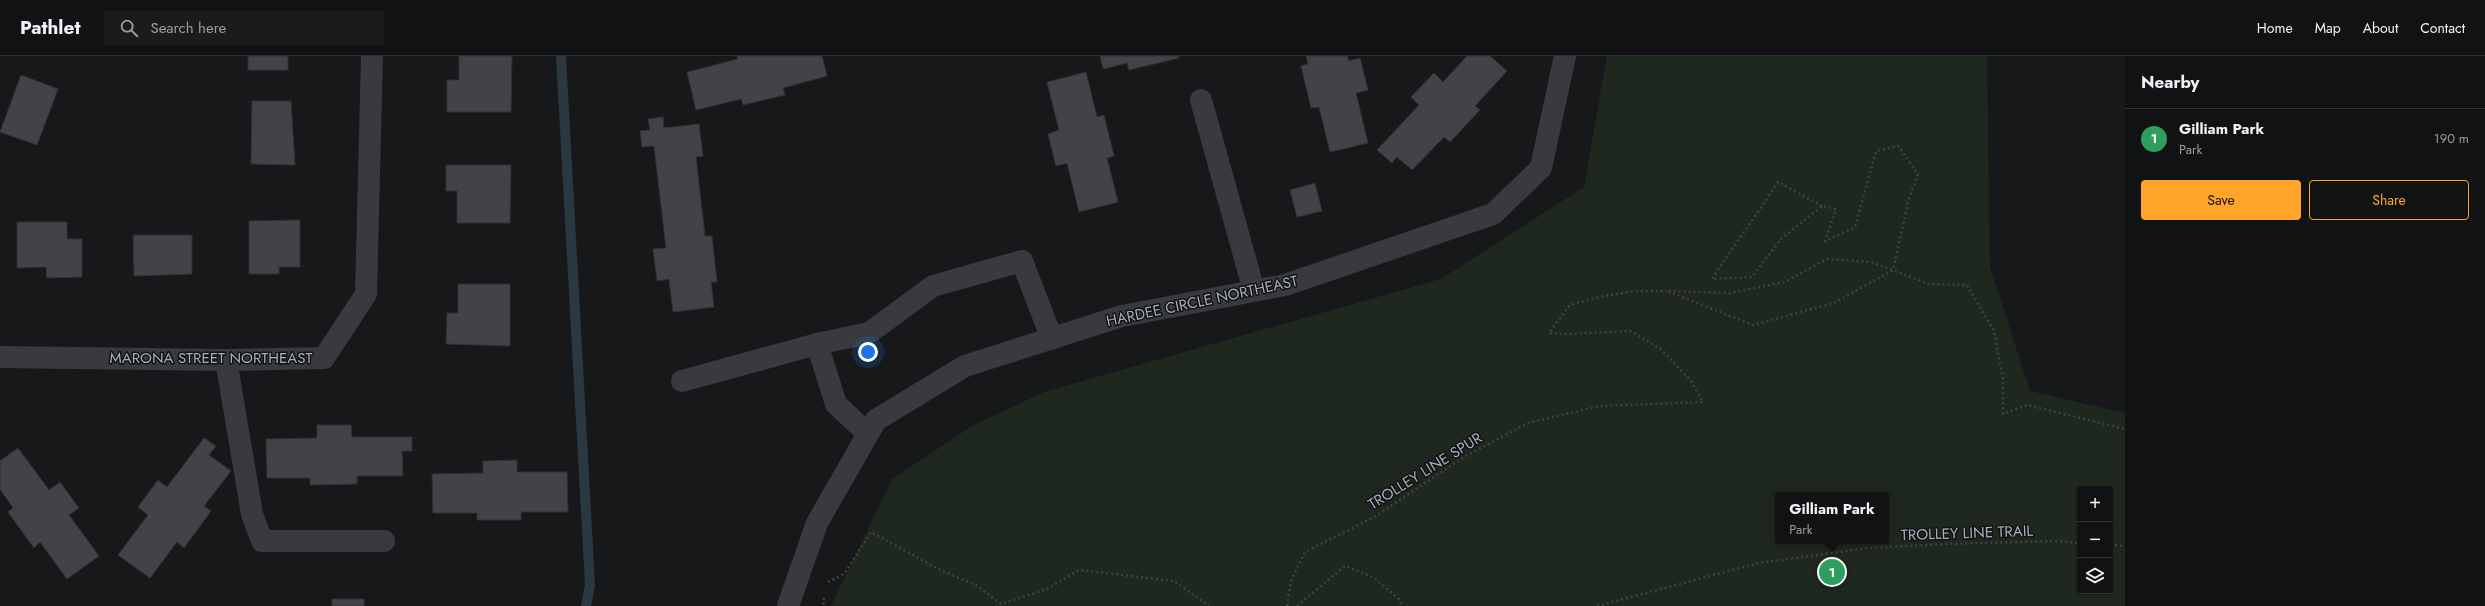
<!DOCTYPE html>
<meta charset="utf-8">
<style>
body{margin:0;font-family:Jost,sans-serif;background:#1a1b1d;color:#f1f3f6}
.controls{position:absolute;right:12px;bottom:12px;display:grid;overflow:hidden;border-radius:4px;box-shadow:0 1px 3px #0004}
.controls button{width:36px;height:36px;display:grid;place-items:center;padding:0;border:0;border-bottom:1px solid #303234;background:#111214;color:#f1f3f6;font:20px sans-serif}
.you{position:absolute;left:868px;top:296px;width:14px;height:14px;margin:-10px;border:3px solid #fff;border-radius:50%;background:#1a73e8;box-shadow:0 0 0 6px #1a73e833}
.badge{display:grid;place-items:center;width:26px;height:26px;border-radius:50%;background:#ffa62a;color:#fff;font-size:13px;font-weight:700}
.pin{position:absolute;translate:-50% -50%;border:2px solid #fff;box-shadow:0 1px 4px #0006}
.popup{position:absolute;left:1775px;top:436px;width:114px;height:52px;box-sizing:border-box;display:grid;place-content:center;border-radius:4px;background:#111214;filter:drop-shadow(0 1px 3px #0005);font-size:13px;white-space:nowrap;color:#9c9ea0}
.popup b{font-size:15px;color:#f1f3f6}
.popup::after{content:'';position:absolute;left:50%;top:100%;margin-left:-8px;border:8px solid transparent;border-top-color:#111214}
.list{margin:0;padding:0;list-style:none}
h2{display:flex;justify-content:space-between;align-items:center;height:52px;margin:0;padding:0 16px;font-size:17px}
h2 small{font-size:13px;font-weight:400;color:#9c9ea0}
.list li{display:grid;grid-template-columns:26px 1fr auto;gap:12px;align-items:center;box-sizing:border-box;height:60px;padding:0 16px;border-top:1px solid #303234}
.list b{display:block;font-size:15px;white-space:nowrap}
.list p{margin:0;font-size:13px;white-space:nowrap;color:#9c9ea0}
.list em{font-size:13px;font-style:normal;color:#9c9ea0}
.actions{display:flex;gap:8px;padding:12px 16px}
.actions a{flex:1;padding:9px 0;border:1px solid #ffa62a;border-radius:4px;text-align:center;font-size:14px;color:#ffa62a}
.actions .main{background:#ffa62a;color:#111}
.icon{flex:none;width:22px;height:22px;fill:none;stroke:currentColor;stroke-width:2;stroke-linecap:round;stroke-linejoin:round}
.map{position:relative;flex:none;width:2125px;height:550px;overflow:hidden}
header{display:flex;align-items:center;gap:24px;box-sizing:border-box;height:56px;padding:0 20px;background:#111214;border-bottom:1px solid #303234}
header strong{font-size:19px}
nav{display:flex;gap:22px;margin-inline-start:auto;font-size:14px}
.search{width:280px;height:36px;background:#1a1b1d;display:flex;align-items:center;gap:10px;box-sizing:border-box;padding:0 14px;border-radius:4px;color:#9c9ea0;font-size:15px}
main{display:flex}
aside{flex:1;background:#111214}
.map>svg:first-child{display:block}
.green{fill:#1f281f;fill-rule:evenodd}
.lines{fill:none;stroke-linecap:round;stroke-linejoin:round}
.stream{stroke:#2c383f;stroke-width:10}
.building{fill:#414347;stroke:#313236}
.path{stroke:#3e4146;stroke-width:2.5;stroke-dasharray:2 3;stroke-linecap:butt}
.minor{stroke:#383a3f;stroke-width:22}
.labels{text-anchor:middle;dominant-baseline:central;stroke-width:3;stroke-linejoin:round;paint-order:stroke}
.street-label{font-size:15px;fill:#a9b0bb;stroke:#121215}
</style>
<header>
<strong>Pathlet</strong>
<div class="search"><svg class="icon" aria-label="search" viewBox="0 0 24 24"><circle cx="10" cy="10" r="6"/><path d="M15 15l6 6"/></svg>Search here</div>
<nav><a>Home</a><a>Map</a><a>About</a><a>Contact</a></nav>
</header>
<main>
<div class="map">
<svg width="2125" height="550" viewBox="0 0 2125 550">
<rect width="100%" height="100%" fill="#17181a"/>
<path class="green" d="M1607,0H1987L1990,211L2030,335L2125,357V550H831L892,423L972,370L1044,336L1441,223L1584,131ZM2080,433H2110V535H2080ZM1778,439H1886V485H1778Z"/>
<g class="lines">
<path class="stream" d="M561,0L590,529L586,550"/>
</g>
<path class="building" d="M248,0H288V14H248Z
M459,0H512L511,56H447V24H459Z
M737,0H822L827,20L783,32L785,39L743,49L741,43L696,54L687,16L738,3Z
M1100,0H1179V2L1129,14L1127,7L1103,13Z
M1306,0H1347L1349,5L1360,2L1368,34L1356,37L1368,87L1330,96L1319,51L1311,52L1301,10L1308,8Z
M1467,0H1490L1507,15L1475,50L1480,54L1450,86L1444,81L1412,114L1397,101L1392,107L1377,94L1419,49L1411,41L1434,17L1443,26Z
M1086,16L1097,61L1104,59L1114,100L1107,102L1118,146L1079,156L1067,107L1056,110L1048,78L1059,74L1047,26Z
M21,19L58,33L37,89L0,76Z
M252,45H291L295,109L251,108Z
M663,61L664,72L699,68L703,100L696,101L705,180H712L717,226H711L714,251L673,256L669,223L657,225L653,193L666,192L654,90L642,91L640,75L650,74L648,63Z
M446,109H511L510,167H457V135H446Z
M1315,127L1322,155L1297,161L1290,134Z
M300,164V211H279V218H249V165Z
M17,166H67V183H82V221L47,222L46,211L17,212Z
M133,179H192V218L134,220Z
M458,228H510V290L446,288L447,257H458Z
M317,369H351L352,381H412V395H402L403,420H357V428L310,429V422H267L266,383L317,382Z
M204,382L216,390L209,399L231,415L204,450L211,455L184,492L177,486L150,522L118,499L148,459L138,451L158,424L167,431Z
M18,392L49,434L60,426L79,452L69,459L99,500L67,523L40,486L34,492L8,456L13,452L0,433V405Z
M517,404V416H567L568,456H521V464H477V457H433L432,418L483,417V405Z
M332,543H364V550H332Z"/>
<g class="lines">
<path class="path" d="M1822,150L1778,126C1757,159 1733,190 1712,223L1752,221L1781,183L1822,150L1836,153L1825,185L1855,171L1876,95L1898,90L1918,118L1909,142L1893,214L1834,247L1753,269L1667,235L1730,237L1785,226L1827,203L1871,206L1929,228L1967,229L1994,275L2003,323V358L2027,349L2125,373
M2110,489L2125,490
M828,526L844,518L871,476L942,515L976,529L1001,548L1047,533L1079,514L1174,525L1209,550
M824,542L823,547L827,550
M1287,550L1291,525L1305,496L1376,460L1464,401L1528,367L1600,350L1703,346L1691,325L1662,294L1631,275L1567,278L1549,277L1570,249L1604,240L1634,235H1667
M1297,550L1345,510L1373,521L1400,544L1401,550
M1597,550L1759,507L1868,492L1945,488L2052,485L2080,487"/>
<path class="minor" d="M1201,44L1254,235
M817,288L836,348L868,378
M0,301L226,304L324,302L366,238L372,0
M226,304L252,458L262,485H384
M682,325L817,288L869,277L933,230L1022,205L1052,283
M788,550L817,467L876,364L965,310L1122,260L1285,229L1493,158L1541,112L1565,0"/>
</g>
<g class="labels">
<g class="street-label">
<text transform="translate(1202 245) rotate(-12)">HARDEE CIRCLE NORTHEAST</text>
<text x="211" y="302">MARONA STREET NORTHEAST</text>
<text transform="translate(1425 415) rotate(-32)">TROLLEY LINE SPUR</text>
<text transform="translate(1967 477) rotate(-2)">TROLLEY LINE TRAIL</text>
</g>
</g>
</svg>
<div class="controls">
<button>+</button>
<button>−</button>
<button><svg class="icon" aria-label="layers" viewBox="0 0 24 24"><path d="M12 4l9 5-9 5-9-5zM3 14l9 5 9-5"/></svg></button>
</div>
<div class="you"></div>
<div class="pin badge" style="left:1832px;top:516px;background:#2e9e5b">1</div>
<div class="popup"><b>Gilliam Park</b>Park</div>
</div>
<aside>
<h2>Nearby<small></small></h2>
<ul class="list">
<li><span class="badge" style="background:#2e9e5b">1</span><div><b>Gilliam Park</b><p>Park</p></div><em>190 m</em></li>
</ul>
<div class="actions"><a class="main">Save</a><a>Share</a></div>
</aside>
</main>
